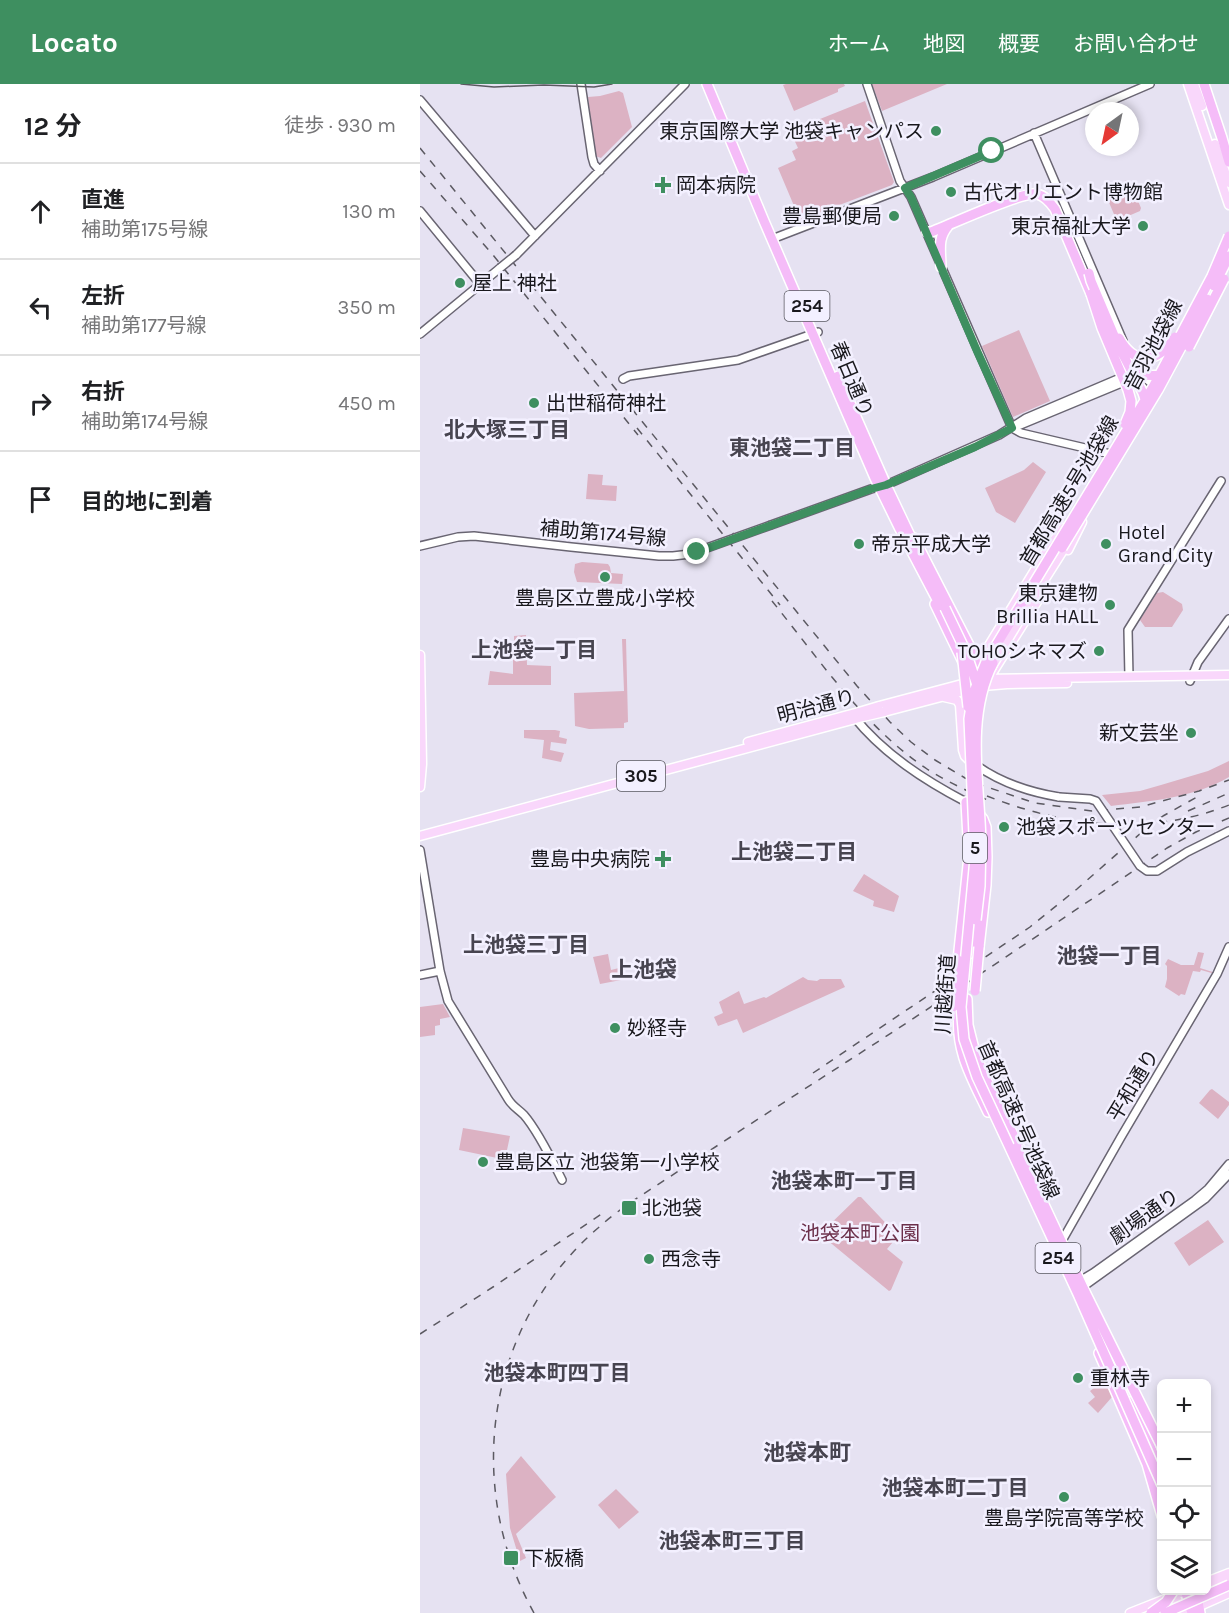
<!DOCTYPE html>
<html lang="ja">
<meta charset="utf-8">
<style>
:root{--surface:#fff;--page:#f2f2f2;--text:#202124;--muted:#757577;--line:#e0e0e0;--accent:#3e8f60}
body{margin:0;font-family:Karla,"Noto Sans JP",sans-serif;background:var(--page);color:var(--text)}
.controls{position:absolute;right:18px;bottom:18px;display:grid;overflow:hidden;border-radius:9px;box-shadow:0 3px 9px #0003}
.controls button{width:54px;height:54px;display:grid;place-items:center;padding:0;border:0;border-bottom:2px solid var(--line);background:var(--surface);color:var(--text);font:30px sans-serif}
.compass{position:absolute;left:665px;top:18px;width:54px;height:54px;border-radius:50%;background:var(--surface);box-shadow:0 3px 9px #0003;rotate:213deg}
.stop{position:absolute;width:18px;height:18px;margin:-14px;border:4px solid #3e8f60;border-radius:50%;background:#fff}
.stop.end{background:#3e8f60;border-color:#fff;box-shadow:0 2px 6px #0008}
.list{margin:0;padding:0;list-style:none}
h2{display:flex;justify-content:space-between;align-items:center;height:78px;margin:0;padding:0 24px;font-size:26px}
h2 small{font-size:20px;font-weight:400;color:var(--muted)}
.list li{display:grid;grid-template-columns:39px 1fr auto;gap:18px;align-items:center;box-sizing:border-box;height:96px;padding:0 24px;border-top:2px solid var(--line)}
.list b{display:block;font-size:22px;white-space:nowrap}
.list p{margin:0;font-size:20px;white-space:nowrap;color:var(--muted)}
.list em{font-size:20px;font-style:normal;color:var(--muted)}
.icon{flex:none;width:33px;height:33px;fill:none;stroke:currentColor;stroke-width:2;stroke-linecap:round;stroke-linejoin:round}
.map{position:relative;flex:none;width:809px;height:1529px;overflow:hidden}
header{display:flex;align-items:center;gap:36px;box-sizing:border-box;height:84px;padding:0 30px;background:var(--accent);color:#fff}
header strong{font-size:28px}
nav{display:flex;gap:33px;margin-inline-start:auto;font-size:21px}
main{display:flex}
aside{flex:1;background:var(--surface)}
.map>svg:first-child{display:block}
.green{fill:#dcb2c3}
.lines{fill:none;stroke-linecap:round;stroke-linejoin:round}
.minor-casing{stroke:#696572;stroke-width:10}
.major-casing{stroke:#fff;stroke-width:11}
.highway-casing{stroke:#fff;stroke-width:12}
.minor{stroke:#fff;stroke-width:7}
.major{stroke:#f9d7fb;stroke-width:8}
.highway{stroke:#f5bcf8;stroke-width:9}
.tram{stroke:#5b5961;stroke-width:1.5}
.rail{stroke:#5b5961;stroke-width:1.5;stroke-dasharray:8 8;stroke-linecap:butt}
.minor-bridge-casing{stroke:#696572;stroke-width:10;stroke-linecap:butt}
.major-bridge-casing{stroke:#fff;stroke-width:11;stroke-linecap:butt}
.highway-bridge-casing{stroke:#fff;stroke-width:12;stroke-linecap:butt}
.minor-bridge{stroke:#fff;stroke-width:7}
.major-bridge{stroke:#f9d7fb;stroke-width:8}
.highway-bridge{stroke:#f5bcf8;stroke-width:9}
.route{stroke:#3e8f60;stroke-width:8}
.poi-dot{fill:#3e8f60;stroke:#f3f0ff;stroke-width:2}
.labels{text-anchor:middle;stroke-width:5;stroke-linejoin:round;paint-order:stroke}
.shield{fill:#f3f0ff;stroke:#5a5961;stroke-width:1.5}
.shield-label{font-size:18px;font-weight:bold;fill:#19181d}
.poi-label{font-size:20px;fill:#19181d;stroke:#f3f0ff;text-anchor:start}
.street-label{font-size:20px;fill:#19181d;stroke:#f3f0ff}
.park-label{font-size:20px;fill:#6c304b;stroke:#f3f0ff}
.neighbourhood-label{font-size:21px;font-weight:bold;fill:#474450;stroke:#f3f0ff}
.quarter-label{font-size:22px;font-weight:bold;fill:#474450;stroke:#f3f0ff}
</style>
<header>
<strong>Locato</strong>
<nav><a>ホーム</a><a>地図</a><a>概要</a><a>お問い合わせ</a></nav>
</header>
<main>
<aside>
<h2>12 分<small>徒歩 · 930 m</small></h2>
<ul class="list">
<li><svg class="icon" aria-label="ahead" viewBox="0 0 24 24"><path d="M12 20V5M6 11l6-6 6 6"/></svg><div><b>直進</b><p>補助第175号線</p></div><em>130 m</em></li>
<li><svg class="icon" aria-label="left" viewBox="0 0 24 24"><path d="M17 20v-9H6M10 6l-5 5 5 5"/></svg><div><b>左折</b><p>補助第177号線</p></div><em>350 m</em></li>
<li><svg class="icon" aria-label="right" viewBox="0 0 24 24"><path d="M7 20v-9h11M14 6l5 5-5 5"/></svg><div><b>右折</b><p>補助第174号線</p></div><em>450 m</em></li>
<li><svg class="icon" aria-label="arrive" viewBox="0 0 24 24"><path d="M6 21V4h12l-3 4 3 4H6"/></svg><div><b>目的地に到着</b></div></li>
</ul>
</aside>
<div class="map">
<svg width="809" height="1529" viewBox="0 0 809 1529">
<rect width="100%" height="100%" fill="#e6e2f2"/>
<path class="green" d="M366,0h58l1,2 -7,3v3l-44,19 -11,-26z
M452,0h75l-65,27z
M199,7l4,2 9,34 -31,31 -6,-2 -7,-59 12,-1z
M445,17l29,81 -2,3 -92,35 -22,-52 18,-8 -4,-9 6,-3 -8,-17z
M707,96l3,2 11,26 -1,3 -21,9 -3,-1 -11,-26 1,-3z
M599,246l31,71 -37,16 -31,-71z
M613,378l13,10 -31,51 -19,-11 -11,-24 39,-18z
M168,390l15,1 -1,10 15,1 -1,15 -30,-2z
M162,478l26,2 2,3 1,6 12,1 -1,10 -45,-2 -3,-10 1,-8z
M743,508l19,12 1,6 -11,17h-27l-5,-7 17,-27z
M106,551l1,30 24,1v19h-63l2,-14 23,3v-14l1,-1v-23z
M202,555h4l2,83 -4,1v5l-35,1 -14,-3 -1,-33 50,-2z
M104,646h31l5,1 -1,6 8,2 -1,5 -15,-2 -1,8 14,3 -3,9 -19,-4 2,-18 -20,-2z
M809,677v16c-35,21 -79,24 -118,29l-9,-11 38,-4 21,-6 47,-14z
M444,790l35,22 -5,16 -21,-6 1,-5 -21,-10z
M778,868l6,1 -4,15 16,5 -1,1 -14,-4 -1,2 -7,-1 -8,24 -4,-1 -2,2 -14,-9 2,-8v-13l-2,-2 3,-5 13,6h13z
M188,870l3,16 8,-2 2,12 -21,4 -7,-27z
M383,893l5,3 9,1 3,-2h21l4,8 -102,46 -6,-14 -19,7 -4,-9 9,-4 -4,-11 20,-11 5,13 20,-7 2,1z
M23,920l7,13 -10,2v6l-5,1v9l-15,2v-30z
M792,1005l17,13v3l-11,14 -19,-16 11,-13z
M43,1044l47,8 -3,14h-3l-2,9 -43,-9z
M438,1113h3l37,39 -11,13 16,13 -12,28 -2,1 -68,-56 1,-3z
M788,1136l16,22 -35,24 -15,-23z
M684,1293l8,20 -14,16 -10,-10 7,-6 -5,-6 4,-3 -1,-2z
M101,1372l35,41 -40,37 10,24 -6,3 -10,-33 -4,-54z
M196,1405l23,23 -20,17 -21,-24z"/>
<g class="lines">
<defs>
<path id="minor" d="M161,0l11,73 2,7 6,7
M447,0l33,97 11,16 101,231
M0,16l115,136
M614,49l89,208
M0,127l60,73
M352,155l161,-62 217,-93
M96,171l169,-171
M0,250l80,-66
M708,267l10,21 19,16
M203,295l6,-3 109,-16 80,-28
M598,342l111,-46 7,-6
M592,344l9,5 94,22
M351,441l100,-36 15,-4 113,-50 27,-17 101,-43
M0,462l38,-9 16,-1 97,11 88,9h14l17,-2
M709,593l-1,-47 93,-149
M770,597l8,-19 31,-43
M434,633c30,37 70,63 112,85
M556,681c25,18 53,27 83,32
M797,753l12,-6
M0,766l20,121 8,30 60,98c4,7 10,10 16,16 14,16 29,47 38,65
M0,891l20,-4
M643,1155l58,-102 96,-163 12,-27
M658,1198l15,-9 102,-73 13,-11 21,-25
M660,1205l125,-90 24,-25"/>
<path id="major" d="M768,0l41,121
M774,0l8,22
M795,60l14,39
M648,466l14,-28
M609,520l38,-60
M0,571l2,109 -2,23
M554,586l75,-123 14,-19
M569,594l49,-78
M524,613l13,3 3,5 3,45 2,6 5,5
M459,622l102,-27 248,-4
M464,628l99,-26 24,-2 60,-1
M328,658l111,-30
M0,752l443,-119
M786,1498l23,-9
M790,1505l19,-9
M739,1525l19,-8
M710,1529l58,-23
M764,1529l45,-20"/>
<path id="highway" d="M287,0l57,137 111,257 25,51 42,80
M784,0l18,54 7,24
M507,148h4c19,-7 91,-41 106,-38 8,2 13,8 18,15l36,85
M521,183c0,-16 -4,-28 7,-41
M418,292l48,109 28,59
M494,454l57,111 10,30
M515,520l28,58
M559,730l4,5 3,8 1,30 -1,28 -7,62
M552,869l4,-33
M538,876l11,-104 -3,-54
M547,915l1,26 6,24 9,24 39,80
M539,928c-4,39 13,66 29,100
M679,1269l48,111 15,52
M710,1318l18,37 9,27
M765,1506l7,23
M776,1506l4,23"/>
</defs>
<use href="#minor" class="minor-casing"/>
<use href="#major" class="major-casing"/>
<use href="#highway" class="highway-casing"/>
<use href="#minor" class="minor"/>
<use href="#major" class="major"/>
<use href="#highway" class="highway"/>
<path class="tram" d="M41,0l33,3 50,-2 50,2 18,-3"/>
<path class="rail" d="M0,64l437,538 33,36 21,20 24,18 30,18 16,7 54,18 57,8 48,-4 59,-16 30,-11
M0,87l73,84 145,180
M217,344l143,177
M352,517c47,58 92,126 155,168 20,13 43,23 65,33
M567,712c79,31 161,41 242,9
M768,727l41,-18
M393,989l217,-146 47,-38 65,-57 21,-16 34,-19
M0,1250l73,-47 110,-74
M114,1529c-71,-128 -48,-288 64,-385 24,-22 54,-39 82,-58 55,-36 112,-73 168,-109 107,-69 213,-141 319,-213l29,-16 33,-14"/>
<defs>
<path id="minor-bridge" d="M80,184l16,-13
M270,470l81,-29
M639,713l31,2 6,2 44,65 7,5h10l30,-19 30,-15"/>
<path id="major-bridge" d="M571,584l38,-64
M439,628l20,-6
M443,633l21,-5"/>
<path id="highway-bridge" d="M669,189l2,8 27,64 25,48 3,9
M794,202l15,-30
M671,210l11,34 26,62 3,11 -1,11 -5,12
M699,254c16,29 39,25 56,-1
M769,263l35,-68
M711,286c11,6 21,7 33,4
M642,464l96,-158 49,-91
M525,524l21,44 11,33
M542,568l6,55
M561,760c-1,-60 -16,-125 12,-181
M556,836l4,-34 1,-47
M555,907l4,-44
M533,923l5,-47
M597,1063l69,147 76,153
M742,1401l-84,-191 -101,-217 -13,-38 -3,-32 14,-149 -6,-139 4,-25 13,-32 167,-275 59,-111 17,-40
M731,1529l15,-11 8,-12
M745,1529l64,-28"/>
</defs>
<use href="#minor-bridge" class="minor-bridge-casing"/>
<use href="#major-bridge" class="major-bridge-casing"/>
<use href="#highway-bridge" class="highway-bridge-casing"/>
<use href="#minor-bridge" class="minor-bridge"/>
<use href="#major-bridge" class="major-bridge"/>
<use href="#highway-bridge" class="highway-bridge"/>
</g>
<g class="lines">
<path class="route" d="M277,468l174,-63 15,-4 89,-38 37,-19 -35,-77 -66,-154 -6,-9 87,-37"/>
</g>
<g class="poi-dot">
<circle cx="516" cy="47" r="6"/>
<path d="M240 92h6v6h6v6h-6v6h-6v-6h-6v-6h6z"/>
<circle cx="531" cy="108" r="6"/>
<circle cx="474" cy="132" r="6"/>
<circle cx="723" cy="142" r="6"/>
<circle cx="40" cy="199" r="6"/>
<circle cx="114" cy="319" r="6"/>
<circle cx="439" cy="460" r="6"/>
<circle cx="686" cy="460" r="6"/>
<circle cx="185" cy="493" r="6"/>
<circle cx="690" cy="521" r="6"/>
<circle cx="679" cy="567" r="6"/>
<circle cx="771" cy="649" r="6"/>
<circle cx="584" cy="743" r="6"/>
<path d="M240 766h6v6h6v6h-6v6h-6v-6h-6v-6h6z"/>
<circle cx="195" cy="944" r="6"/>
<circle cx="63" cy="1078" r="6"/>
<rect x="201" y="1116" width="16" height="16" rx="3"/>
<circle cx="229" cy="1175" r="6"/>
<circle cx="658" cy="1294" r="6"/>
<circle cx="644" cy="1413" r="6"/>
<rect x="83" y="1466" width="16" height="16" rx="3"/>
</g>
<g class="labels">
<g class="shield">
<rect x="364.5" y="207" width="45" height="30" rx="4.5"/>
<rect x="197" y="677" width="48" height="30" rx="4.5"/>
<rect x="543" y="749" width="24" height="30" rx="4.5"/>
<rect x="615.5" y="1159" width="45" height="30" rx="4.5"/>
</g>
<g class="shield-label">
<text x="387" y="228">254</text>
<text x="221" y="698">305</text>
<text x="555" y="770">5</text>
<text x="638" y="1180">254</text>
</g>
<g class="poi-label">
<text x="504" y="54" text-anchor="end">東京国際大学 池袋キャンパス</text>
<text x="256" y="108">岡本病院</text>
<text x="543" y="115">古代オリエント博物館</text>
<text x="462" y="139" text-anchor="end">豊島郵便局</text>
<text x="711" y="149" text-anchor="end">東京福祉大学</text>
<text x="52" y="206">屋上 神社</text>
<text x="126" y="326">出世稲荷神社</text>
<text x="698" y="455">Hotel<tspan x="698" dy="23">Grand City</tspan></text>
<text x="451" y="467">帝京平成大学</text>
<text x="678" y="516" text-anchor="end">東京建物<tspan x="678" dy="23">Brillia HALL</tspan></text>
<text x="185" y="521" text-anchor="middle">豊島区立豊成小学校</text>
<text x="667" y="574" text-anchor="end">TOHOシネマズ</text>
<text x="759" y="656" text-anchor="end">新文芸坐</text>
<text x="596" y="750">池袋スポーツセンター</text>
<text x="230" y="782" text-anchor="end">豊島中央病院</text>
<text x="207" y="951">妙経寺</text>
<text x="75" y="1085">豊島区立 池袋第一小学校</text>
<text x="222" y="1131">北池袋</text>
<text x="241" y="1182">西念寺</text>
<text x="670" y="1301">重林寺</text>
<text x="644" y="1441" text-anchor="middle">豊島学院高等学校</text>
<text x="104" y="1481">下板橋</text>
</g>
<g class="street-label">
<text transform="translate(733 261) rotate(-62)" y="7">音羽池袋線</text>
<text transform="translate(432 295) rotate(67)" y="7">春日通り</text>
<text transform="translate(649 407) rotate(-59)" y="7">首都高速5号池袋線</text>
<text transform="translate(183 449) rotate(5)" y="7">補助第174号線</text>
<text transform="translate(396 622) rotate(-15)" y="7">明治通り</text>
<text transform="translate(525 910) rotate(-86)" y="7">川越街道</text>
<text transform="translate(713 1001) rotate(-59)" y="7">平和通り</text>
<text transform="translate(599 1036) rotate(66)" y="7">首都高速5号池袋線</text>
<text transform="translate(724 1132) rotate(-35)" y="7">劇場通り</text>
</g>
<g class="park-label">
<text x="440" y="1156">池袋本町公園</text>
</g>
<g class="neighbourhood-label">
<text x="87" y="353">北大塚三丁目</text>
<text x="372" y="371">東池袋二丁目</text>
<text x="114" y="573">上池袋一丁目</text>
<text x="374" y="775">上池袋二丁目</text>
<text x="106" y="868">上池袋三丁目</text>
<text x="689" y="879">池袋一丁目</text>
<text x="424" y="1104">池袋本町一丁目</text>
<text x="137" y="1296">池袋本町四丁目</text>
<text x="535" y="1411">池袋本町二丁目</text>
<text x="312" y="1464">池袋本町三丁目</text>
</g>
<g class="quarter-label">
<text x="224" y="893">上池袋</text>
<text x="387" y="1376">池袋本町</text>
</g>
</g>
</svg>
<div class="controls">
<button>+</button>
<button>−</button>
<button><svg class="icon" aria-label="locate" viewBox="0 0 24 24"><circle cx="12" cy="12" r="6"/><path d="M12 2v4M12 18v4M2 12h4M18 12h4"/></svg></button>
<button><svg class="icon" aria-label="layers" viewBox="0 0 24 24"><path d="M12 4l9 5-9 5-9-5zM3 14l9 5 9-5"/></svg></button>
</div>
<svg class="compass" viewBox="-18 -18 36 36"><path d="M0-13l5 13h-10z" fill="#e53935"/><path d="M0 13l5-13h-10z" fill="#757577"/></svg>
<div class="stop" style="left:572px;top:67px"></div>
<div class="stop end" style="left:277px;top:468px"></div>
</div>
</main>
